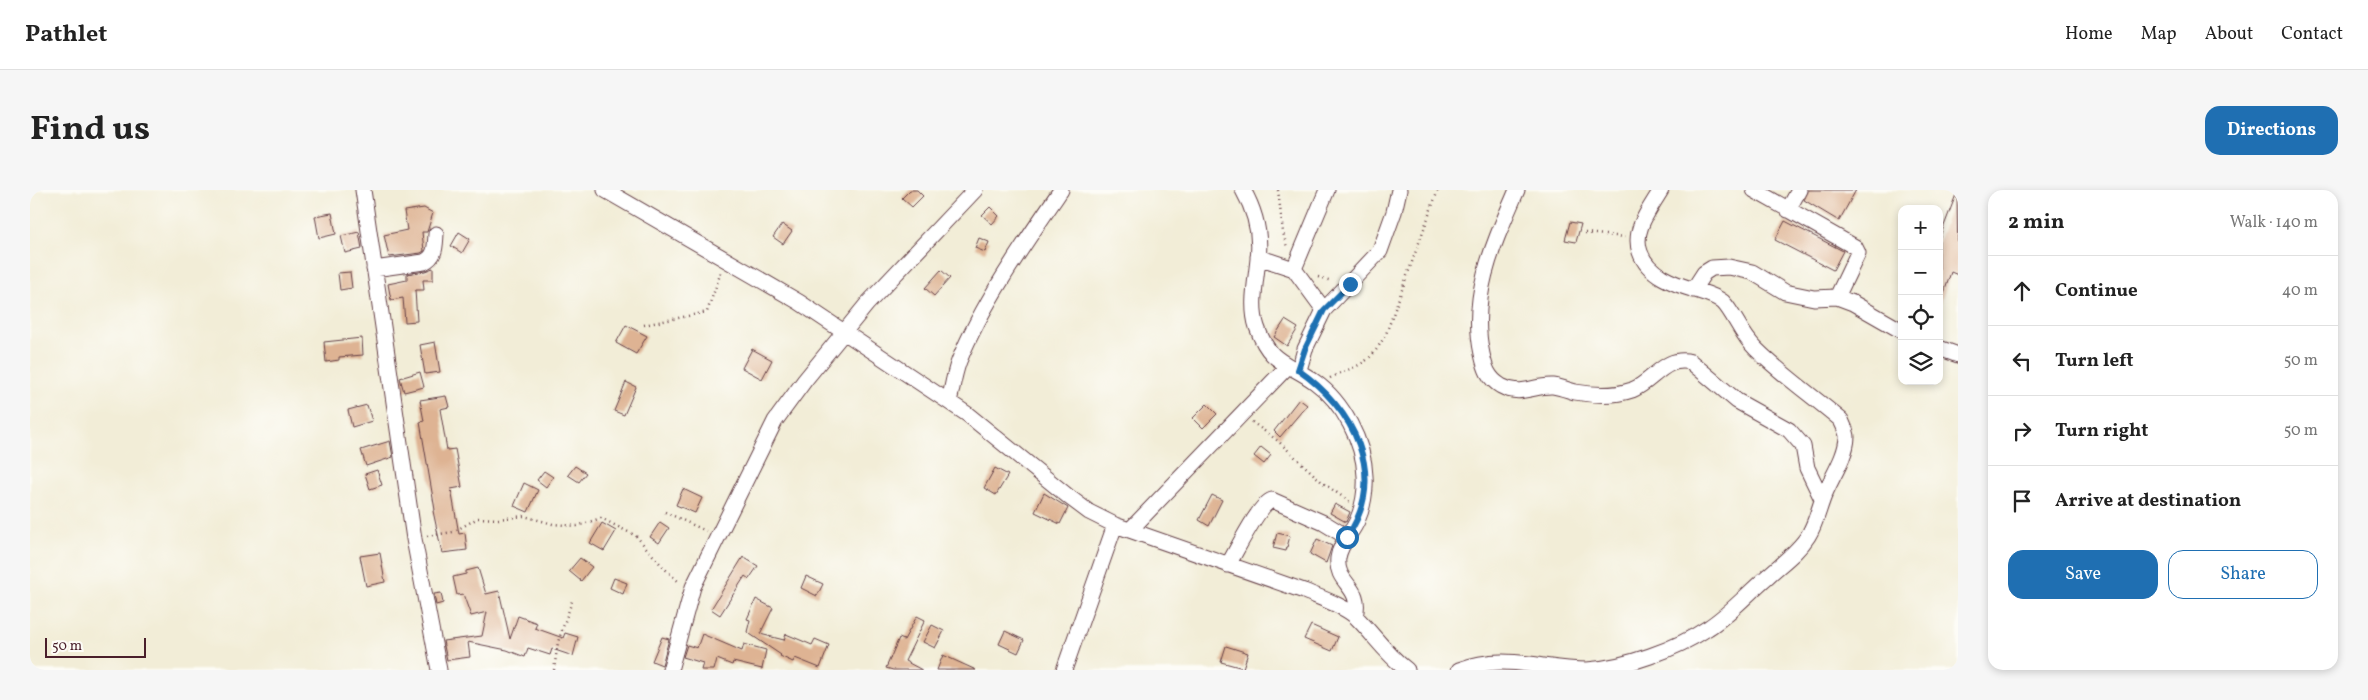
<!DOCTYPE html>
<meta charset="utf-8">
<style>
:root{--surface:#fff;--page:#f6f6f6;--text:#222;--muted:#767676;--line:#e0e0e0;--accent:#1f6fb2}
body{margin:0;font-family:Vollkorn,serif;background:var(--page);color:var(--text)}
.controls{position:absolute;right:15px;top:15px;display:grid;overflow:hidden;border-radius:10px;box-shadow:0 2px 8px #0003}
.controls button{width:45px;height:45px;display:grid;place-items:center;padding:0;border:0;border-bottom:1px solid var(--line);background:var(--surface);color:var(--text);font:25px sans-serif}
.scale{position:absolute;left:15px;bottom:12px;width:101px;box-sizing:border-box;padding-left:5px;border:2px solid #4a1f2b;border-top:0;font-size:14px;line-height:18px;white-space:nowrap;color:#4a1f2b;-webkit-text-stroke:4px #fdfcf7;paint-order:stroke}
.stop{position:absolute;width:15px;height:15px;margin:-11px;border:4px solid #1f6fb2;border-radius:50%;background:#fff}
.stop.end{background:#1f6fb2;border-color:#fff;box-shadow:0 1px 5px #0008}
.list{margin:0;padding:0;list-style:none}
h2{display:flex;justify-content:space-between;align-items:center;height:65px;margin:0;padding:0 20px;font-size:21px}
h2 small{font-size:16px;font-weight:400;color:var(--muted)}
.list li{display:grid;grid-template-columns:32px 1fr auto;gap:15px;align-items:center;box-sizing:border-box;height:70px;padding:0 20px;border-top:1px solid var(--line)}
.list b{display:block;font-size:19px;white-space:nowrap}
.list em{font-size:16px;font-style:normal;color:var(--muted)}
.actions{display:flex;gap:10px;padding:15px 20px}
.actions a{flex:1;padding:11px 0;border:1px solid var(--accent);border-radius:15px;text-align:center;font-size:18px;color:var(--accent)}
.actions .main{background:var(--accent);color:#fff}
.icon{flex:none;width:28px;height:28px;fill:none;stroke:currentColor;stroke-width:2;stroke-linecap:round;stroke-linejoin:round}
.map{position:relative;flex:none;width:1928px;height:480px;overflow:hidden;border-radius:15px}
header{display:flex;align-items:center;gap:30px;box-sizing:border-box;height:70px;padding:0 25px;background:var(--surface);border-bottom:1px solid var(--line)}
header strong{font-size:24px}
nav{display:flex;gap:28px;margin-inline-start:auto;font-size:18px}
.intro{display:flex;align-items:center;justify-content:space-between;box-sizing:border-box;height:120px;padding:0 30px}
h1{margin:0;font-size:35px}
.button{padding:12px 22px;border-radius:15px;background:var(--accent);color:#fff;font-size:18px;font-weight:700}
main{display:flex;gap:30px;padding:0 30px}
aside{flex:1;background:var(--surface);border-radius:15px;box-shadow:0 2px 8px #0003}
.map>svg:first-child{display:block}
.building{fill:#deb393}
.lines{fill:none;stroke-linecap:round;stroke-linejoin:round}
.minor-casing{stroke:#633e45;stroke-width:17}
.path{stroke:#633e45;stroke-width:2.5;stroke-dasharray:1 4;stroke-linecap:butt}
.minor{stroke:#fff;stroke-width:15}
.route{stroke:#1f6fb2;stroke-width:6}
</style>
<header>
<strong>Pathlet</strong>
<nav><a>Home</a><a>Map</a><a>About</a><a>Contact</a></nav>
</header>
<div class="intro"><h1>Find us</h1><a class="button">Directions</a></div>
<main>
<div class="map">
<svg width="1928" height="480" viewBox="0 0 1928 480">
<rect width="100%" height="100%" fill="#fdfcf7"/>
<filter id="ink" filterUnits="userSpaceOnUse"><feTurbulence type="fractalNoise" baseFrequency=".02" numOctaves="2"/><feDisplacementMap in="SourceGraphic" scale="10" xChannelSelector="R" yChannelSelector="G"/><feConvolveMatrix kernelMatrix="1 2 1 2 8 2 1 2 1" color-interpolation-filters="sRGB"/></filter>
<filter id="wash" filterUnits="userSpaceOnUse"><feTurbulence type="fractalNoise" baseFrequency=".0096" numOctaves="4" result="noise"/><feDisplacementMap in="SourceGraphic" scale="20" xChannelSelector="R" yChannelSelector="G"/><feGaussianBlur stdDeviation="1.12" result="paint"/><feColorMatrix in="noise" values="0 0 0 0 0 0 0 0 0 0 0 0 0 0 0 0 0 1.4 0 .05"/><feComposite in="paint" operator="in"/></filter>
<g filter="url(#wash)">
<rect width="100%" height="100%" fill="#f2edd7"/>
<g id="blocks">
<path class="building" d="M880,0h7l6,6 -11,11 -10,-9z
M1826,0l-17,31 -35,-21 5,-10z
M1927,2l1,83 -7,-3 -10,30h-2v-63z
M960,17l9,9 -7,8 -10,-9z
M394,18l9,5 -6,19h-5l2,19 -3,2 -32,4 -5,-22 23,-5 -3,-19z
M302,23l4,21 -17,4 -4,-22z
M1755,31l58,30 -10,19 -58,-30z
M1540,32l11,2 -5,18 -11,-2z
M752,34l10,7 -9,13 -10,-7z
M329,42l3,17 -17,4 -4,-17z
M429,42l11,7 -8,14 -11,-7z
M949,48l10,4 -4,10 -10,-4z
M403,78v12h-10l1,10h-9l2,31 -12,1 -2,-24 -12,2 -3,-16 19,-4v-6l18,-3z
M911,80l9,8 -16,18 -9,-8z
M320,82l2,16 -12,2 -2,-17z
M1255,130l13,8 -11,18 -13,-9z
M596,135l21,11 -11,18 -20,-11z
M332,148l1,17 -24,2v3l-13,2 -2,-20z
M405,152l5,30 -15,2 -5,-29z
M722,159l20,11 -10,19 -20,-11z
M390,182l4,15 -20,5 -4,-14z
M596,192l10,5 -12,28 -10,-4z
M416,206l3,11 -9,2 7,41 8,-1 7,38 -11,2 8,45 6,-1 2,17 -25,3 -9,-42 2,-1 -15,-88 4,-1 -4,-21z
M1269,209l8,6 -27,32 -6,-6z
M1177,214l10,10 -14,14 -10,-10z
M337,215l5,16 -20,6 -4,-17z
M360,251l3,16 -27,9 -5,-16z
M1231,257l10,8 -7,9 -10,-8z
M545,276l11,7 -7,9 -11,-7z
M965,278l13,7 -12,20 -12,-7z
M347,280l5,15 -12,4 -5,-15z
M514,281l9,6 -7,10 -9,-7z
M494,293l14,7 -10,22 -14,-6z
M653,299l19,9 -7,15 -19,-8z
M1014,303l24,15 -8,16 -25,-12z
M1182,305l10,5 -13,26 -10,-6z
M1305,314l15,8 -4,10 -16,-9z
M630,332l9,6 -10,15 -9,-6z
M572,333l14,8 -12,20 -14,-8z
M1247,343l13,3 -4,15 -13,-3z
M1287,349l15,7 -6,17 -16,-9z
M350,363l5,29 -19,4 -6,-30z
M713,367l15,9 -9,13 -4,-3 -25,39 -9,-6z
M550,368l12,9 -11,14 -12,-10z
M448,378l8,26 13,-3 11,48 8,-23 19,7 -2,5 28,10 2,-5 13,4 -5,19 -21,-7 -2,6 -22,-7 -3,9 -18,-7 -39,-8 2,15 -23,3 -4,-19 39,-5 5,-24 -16,4 -8,-22 -6,1 -4,-18 13,-3v-3z
M776,386l17,8 -6,12 -16,-8z
M584,388l13,5 -4,11 -13,-6z
M411,403l2,10 -7,2 -2,-11z
M726,409l17,9 -13,26 24,6 2,-6 26,11 3,-6 14,6 -9,23 -25,-10 -2,4 -13,-6 1,-1 -34,-23 3,-12 -3,-1z
M887,426l8,4 -20,41 17,9h-29l-7,-2 13,-30 5,2z
M902,435l12,6 -9,17 -12,-6z
M1281,435l27,12 -6,14 -28,-12z
M975,441l19,9 -6,13 -19,-9z
M672,444l40,17 2,-7 22,6 -4,19 -29,-7 -1,3 -15,-6 -3,11h-13l2,-7 -20,-6 4,-12 10,3z
M632,447l7,2 -7,26 -10,-4z
M1196,456l22,7 -5,15 -22,-6z
M913,465l33,15h-39z"/>
</g>
</g>
<g filter="url(#ink)">
<use href="#blocks" fill-opacity="0" stroke="#633e45" stroke-width="1"/>
<g class="lines">
<defs>
<path id="minor" d="M333,0l51,349 25,131
M575,0l194,112 168,112 102,83 20,15 26,13 189,66c14,6 41,15 52,26 19,19 29,36 51,53
M1213,0c12,21 18,45 15,69 -2,22 -8,47 -1,68 13,38 31,35 58,55 28,20 49,60 50,94 1,14 -2,32 -8,45 -5,12 -17,22 -19,37 -3,27 25,27 17,58
M1487,0c-23,53 -48,105 -35,164 3,14 6,24 19,32 20,11 32,-1 52,0 7,1 15,4 22,6 17,3 40,4 57,-2 21,-8 33,-35 59,-28l46,39 52,29 14,16 4,22 15,31
M1724,0l101,57 3,6 -21,44
M1758,20l11,-20
M1228,67l36,12 30,41
M344,79l50,-7c12,-6 11,-15 12,-28
M1264,79l33,-79
M1663,100l11,-17 8,-5 17,-1 23,5 33,20 29,6 23,-1 16,6 49,28
M1909,158l19,7
M1269,180l6,-21 19,-39 56,-59 14,-39 5,-22
M919,212c3,-13 5,-28 10,-41 23,-57 67,-120 102,-171
M1100,340l157,-163
M1198,375c9,-15 31,-61 44,-65l52,23 23,14
M640,480l23,-83 82,-166 30,-41 62,-76 108,-114
M1034,480l51,-145
M1429,480c46,-18 82,0 128,0 37,-2 90,-21 121,-42 22,-14 40,-35 60,-52 14,-13 30,-24 40,-40 7,-11 10,-24 14,-35 7,-21 24,-42 25,-64 0,-5 -4,-12 -6,-17 -28,-24 -59,-45 -85,-71 -15,-14 -22,-36 -33,-47 -8,-7 -19,-9 -28,-12 -21,-6 -47,-15 -55,-38 -8,-22 10,-43 21,-62"/>
</defs>
<use href="#minor" class="minor-casing"/>
<path class="path" d="M1248,0l5,42 4,16
M1555,43l40,4
M1288,87l14,4
M614,135l63,-13 14,-40
M1300,188c32,-16 37,-10 56,-44l52,-144
M1222,232l26,19 45,42 27,19
M635,322l41,19
M397,346l26,-4 25,-14 20,1 26,-3 29,8 24,2 24,-8 35,18 28,32 16,15
M524,480l4,-28 14,-41"/>
<use href="#minor" class="minor"/>
</g>
</g>
<g class="lines" filter="url(#ink)">
<path class="route" d="M1317,347c42,-62 6,-129 -49,-167l7,-21 19,-39 26,-26"/>
</g>
</svg>
<div class="controls">
<button>+</button>
<button>−</button>
<button><svg class="icon" aria-label="locate" viewBox="0 0 24 24"><circle cx="12" cy="12" r="6"/><path d="M12 2v4M12 18v4M2 12h4M18 12h4"/></svg></button>
<button><svg class="icon" aria-label="layers" viewBox="0 0 24 24"><path d="M12 4l9 5-9 5-9-5zM3 14l9 5 9-5"/></svg></button>
</div>
<div class="scale">50 m</div>
<div class="stop" style="left:1317px;top:347px"></div>
<div class="stop end" style="left:1320px;top:94px"></div>
</div>
<aside>
<h2>2 min<small>Walk · 140 m</small></h2>
<ul class="list">
<li><svg class="icon" aria-label="ahead" viewBox="0 0 24 24"><path d="M12 20V5M6 11l6-6 6 6"/></svg><div><b>Continue</b></div><em>40 m</em></li>
<li><svg class="icon" aria-label="left" viewBox="0 0 24 24"><path d="M17 20v-9H6M10 6l-5 5 5 5"/></svg><div><b>Turn left</b></div><em>50 m</em></li>
<li><svg class="icon" aria-label="right" viewBox="0 0 24 24"><path d="M7 20v-9h11M14 6l5 5-5 5"/></svg><div><b>Turn right</b></div><em>50 m</em></li>
<li><svg class="icon" aria-label="arrive" viewBox="0 0 24 24"><path d="M6 21V4h12l-3 4 3 4H6"/></svg><div><b>Arrive at destination</b></div></li>
</ul>
<div class="actions"><a class="main">Save</a><a>Share</a></div>
</aside>
</main>
